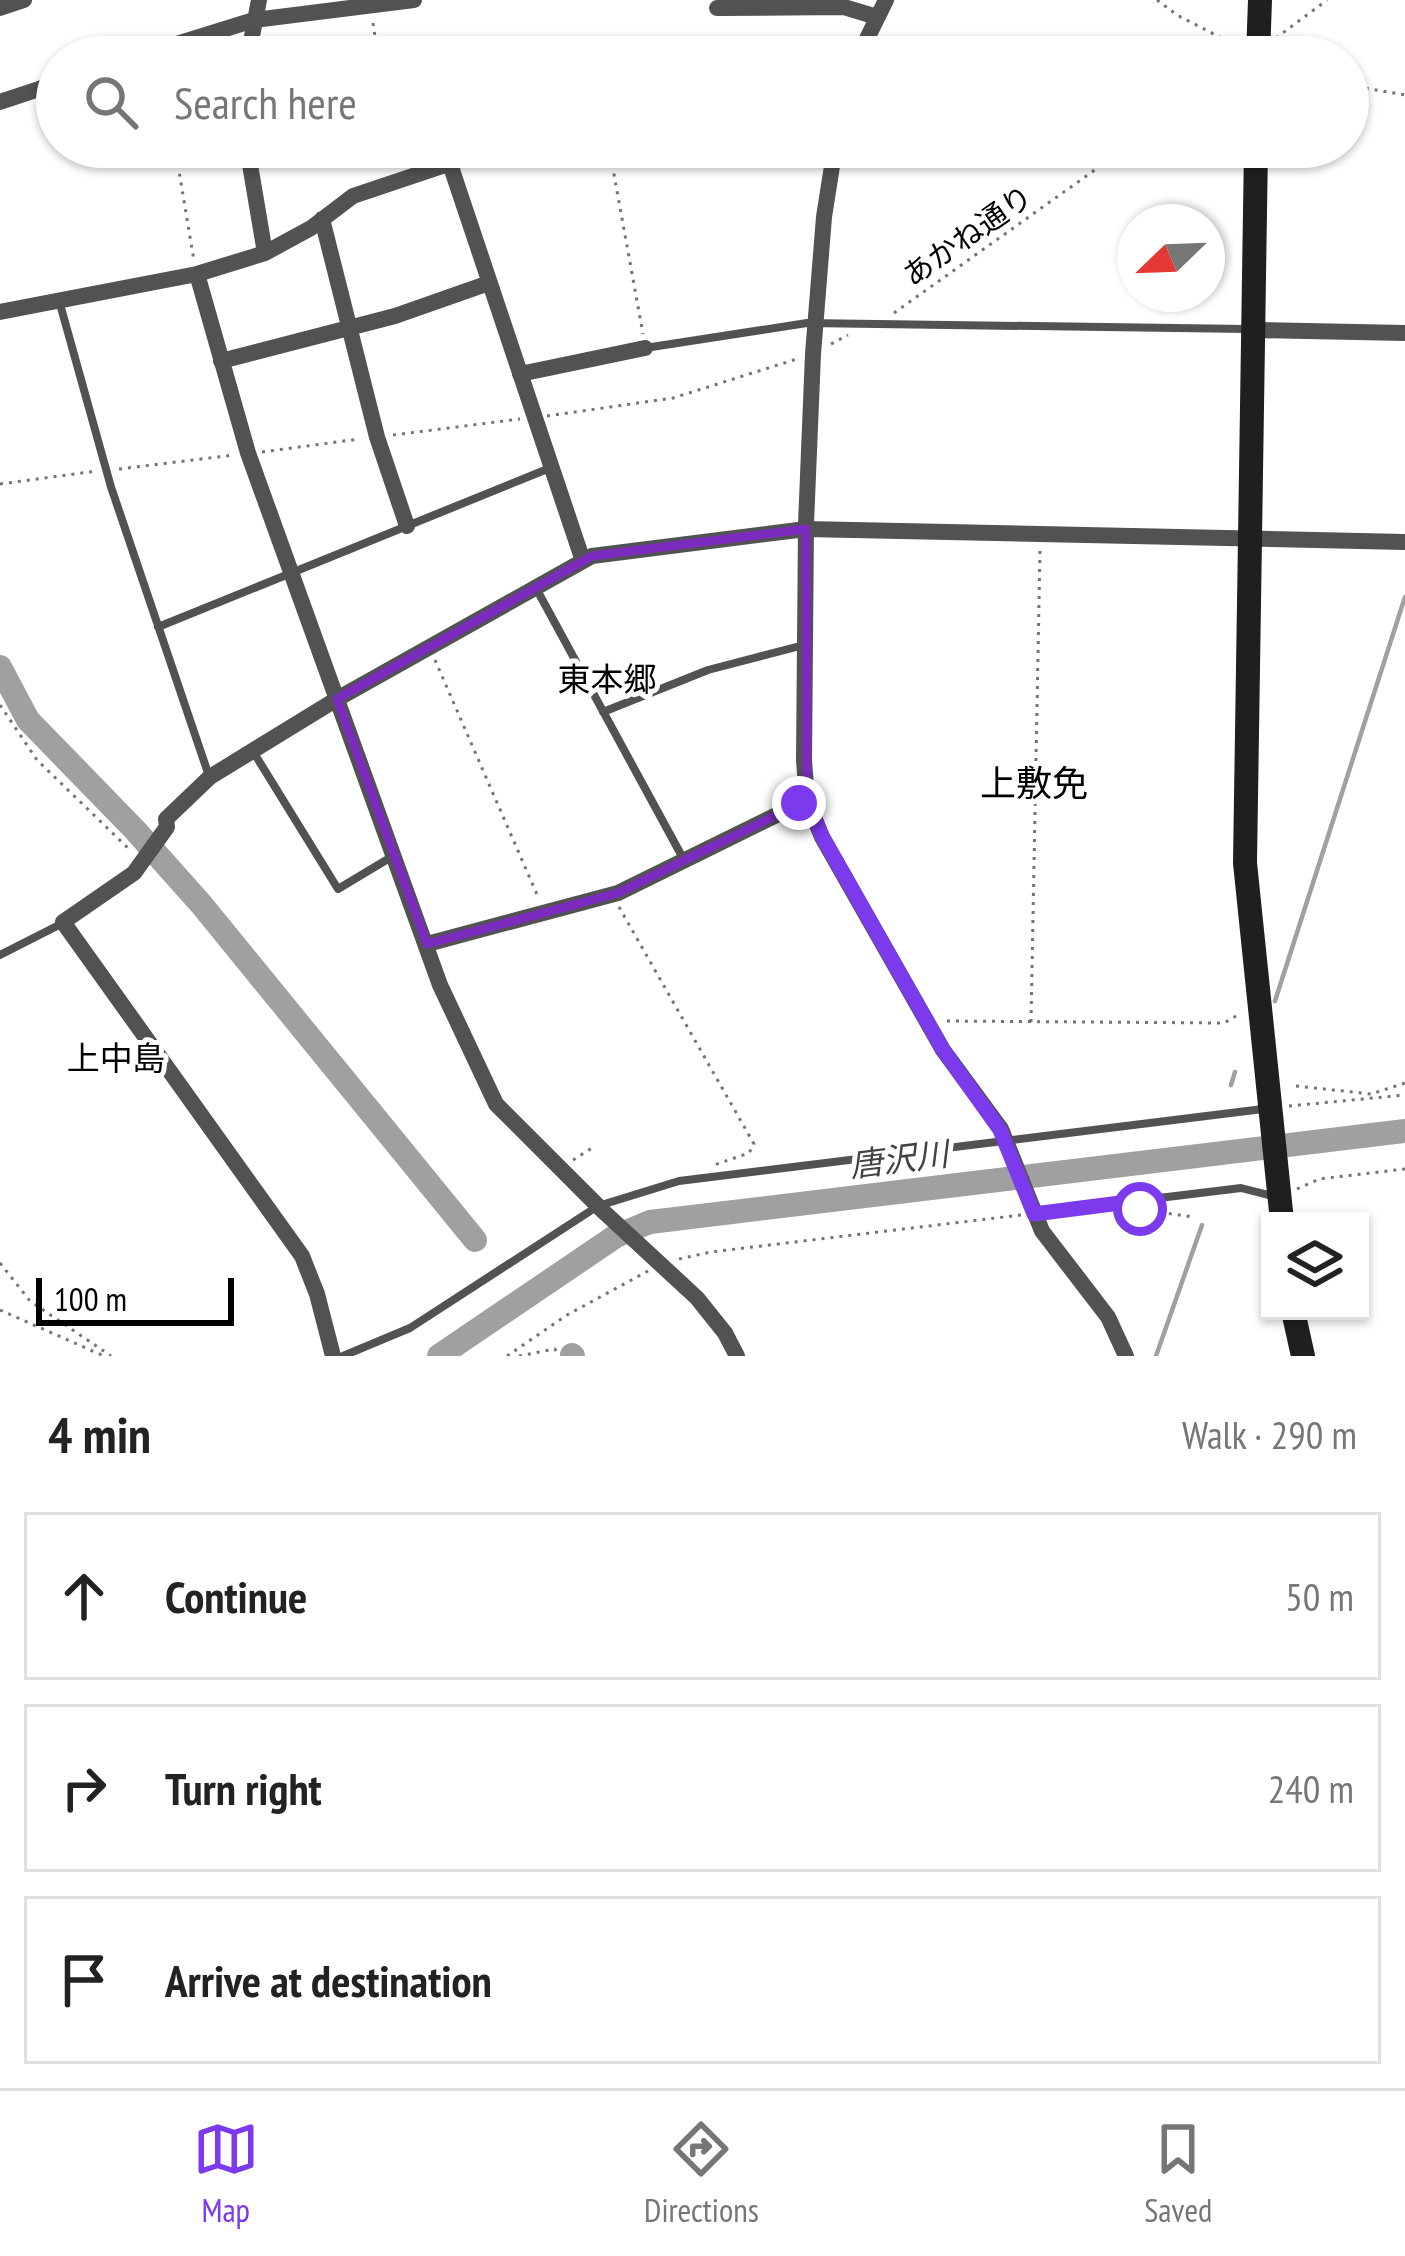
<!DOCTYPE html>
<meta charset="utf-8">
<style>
:root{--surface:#fff;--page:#f6f6f6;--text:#222;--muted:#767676;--line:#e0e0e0;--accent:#7c3aed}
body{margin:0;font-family:"PT Sans Narrow","Noto Sans JP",sans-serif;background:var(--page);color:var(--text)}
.controls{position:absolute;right:36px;bottom:36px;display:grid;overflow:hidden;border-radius:0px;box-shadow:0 3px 9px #0004}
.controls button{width:108px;height:108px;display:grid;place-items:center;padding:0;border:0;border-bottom:3px solid var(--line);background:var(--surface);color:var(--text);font:60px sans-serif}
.compass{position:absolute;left:1117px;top:204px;width:108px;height:108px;border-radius:50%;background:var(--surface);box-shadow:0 3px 9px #0004;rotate:247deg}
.scale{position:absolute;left:36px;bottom:30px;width:198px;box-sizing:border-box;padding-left:12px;border:6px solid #000;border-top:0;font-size:33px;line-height:42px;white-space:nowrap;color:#000;-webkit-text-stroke:9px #fff;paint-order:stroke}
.stop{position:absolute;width:36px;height:36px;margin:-27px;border:9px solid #7c3aed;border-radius:50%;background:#fff}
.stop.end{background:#7c3aed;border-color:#fff;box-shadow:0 3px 12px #0008}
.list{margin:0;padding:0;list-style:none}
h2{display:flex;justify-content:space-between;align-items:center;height:156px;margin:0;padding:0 48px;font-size:51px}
h2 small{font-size:39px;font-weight:400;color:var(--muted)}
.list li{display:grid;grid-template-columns:78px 1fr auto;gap:36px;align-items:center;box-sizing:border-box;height:168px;margin:0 24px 24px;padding:0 24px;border:3px solid var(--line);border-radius:0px}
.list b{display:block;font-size:45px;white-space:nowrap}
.list em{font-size:39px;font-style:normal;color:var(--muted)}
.icon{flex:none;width:66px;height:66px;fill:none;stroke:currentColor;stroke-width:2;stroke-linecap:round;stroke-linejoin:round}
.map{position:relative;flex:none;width:1405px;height:1356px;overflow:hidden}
.search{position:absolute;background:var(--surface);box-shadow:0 3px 9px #0004;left:36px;right:36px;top:36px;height:132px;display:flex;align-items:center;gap:30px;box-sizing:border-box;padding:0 42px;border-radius:66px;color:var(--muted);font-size:45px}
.sheet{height:732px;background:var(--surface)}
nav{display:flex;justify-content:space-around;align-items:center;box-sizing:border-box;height:168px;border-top:3px solid var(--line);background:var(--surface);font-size:33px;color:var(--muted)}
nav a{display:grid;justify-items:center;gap:6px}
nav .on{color:var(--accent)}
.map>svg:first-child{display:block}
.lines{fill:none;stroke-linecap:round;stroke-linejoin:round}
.stream{stroke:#a0a0a0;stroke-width:4.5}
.river{stroke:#a0a0a0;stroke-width:24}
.path{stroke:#747474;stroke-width:3;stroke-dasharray:3 6;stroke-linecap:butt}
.lane{stroke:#525252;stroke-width:8}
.street{stroke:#525252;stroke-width:16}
.secondary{stroke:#1f1f1f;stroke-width:24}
.route{stroke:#7c3aed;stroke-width:15}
.marked{fill:none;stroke:#7b2cbf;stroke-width:9;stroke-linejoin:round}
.labels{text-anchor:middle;stroke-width:10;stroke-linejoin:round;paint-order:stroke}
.street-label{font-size:30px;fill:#000;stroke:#fff}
.neighbourhood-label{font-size:33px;fill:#000;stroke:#fff}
.water-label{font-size:33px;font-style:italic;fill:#414141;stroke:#fff}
.quarter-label{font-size:36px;fill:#000;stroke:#fff}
</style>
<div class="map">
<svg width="1405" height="1356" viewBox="0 0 1405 1356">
<rect width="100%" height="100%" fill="#fff"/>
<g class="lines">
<path class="stream" d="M1275,1001l130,-404
M1231,1085l4,-13
M1156,1356l46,-131"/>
<path class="river" d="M0,667l28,53 107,110 66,74 274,336
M572,1355l1,1
M439,1356l177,-120 34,-14 755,-91"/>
<path class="path" d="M1157,0l20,15 62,32
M373,23l5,34
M1276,38l51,-38
M1348,85l57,10
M175,147l19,114
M390,147l2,19
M609,147l34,187
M894,313l233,-166
M831,344l17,-9
M547,416l126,-18 127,-40
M393,435l127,-16
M262,452l97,-13
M119,469l115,-14
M0,484l97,-13
M435,660l104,239
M0,705l37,55 93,90
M619,907l135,237 -5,9 -35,12
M947,1021l277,2 12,-7
M1031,1022l9,-472
M1296,1086l75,8 34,-11
M1289,1106l116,-11
M573,1160l19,-12
M1297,1189l22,-10 86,-10
M1151,1211l43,6
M679,1259l32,-7 310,-37
M0,1263l30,38 81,55
M0,1310l104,46
M507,1356l60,-41 81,-44
M519,1356l36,-7 3,7"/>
<path class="lane" d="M60,304l51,183 98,289
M645,348l162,-25 439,6
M537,590l147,270
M158,627l392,-159
M603,712l105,-42 96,-25
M254,753l84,136 55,-33
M0,955l63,-32
M1036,1213l205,-25 35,9
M343,1356l67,-28 188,-122 81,-25 584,-72"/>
<path class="street" d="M0,8l24,-8
M717,8l127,-1 33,10
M135,57l119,-37 160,-20
M248,57l11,-57
M858,57l28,-57
M0,102l57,-19
M247,147l18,106
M835,147l-11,70 -11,137 -7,170 -2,236 3,40 15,37 121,213 58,79 41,102 66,86 18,39
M449,161l134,400
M322,219l55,218 30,89
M197,274l51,179 192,532 56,119 108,108 93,86 28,35 12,23
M0,312l197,-38 68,-21 46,-25 42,-32 146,-49
M1253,330l152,3
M221,361l174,-45 94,-33
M520,374l125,-26
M427,944l191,-51 189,-93
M333,1356l-16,-62 -15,-38 -239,-334 71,-49 33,-46 -1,-8 44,-42 127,-78 255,-143 214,-27 599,13"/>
<path class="secondary" d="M1258,57l2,-57
M1256,147l-11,716 37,358
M1293,1311l10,45"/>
</g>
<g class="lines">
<path class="route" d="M799,803l8,-3 15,36 121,214 57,80 34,84 94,-12 12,7"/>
</g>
<path class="marked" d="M806,529l1,271 -189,93 -191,51 -90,-245 255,-143z"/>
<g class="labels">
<g class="street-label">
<text transform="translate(968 236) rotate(-35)" y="10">あかね通り</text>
</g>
<g class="neighbourhood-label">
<text x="607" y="691">東本郷</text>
<text x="116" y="1070">上中島</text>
</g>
<g class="water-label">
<text transform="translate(899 1159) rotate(-7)" y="12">唐沢川</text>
</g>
<g class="quarter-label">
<text x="1034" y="796">上敷免</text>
</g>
</g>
</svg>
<div class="controls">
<button><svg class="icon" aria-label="layers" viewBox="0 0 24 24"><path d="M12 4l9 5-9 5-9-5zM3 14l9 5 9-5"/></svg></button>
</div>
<svg class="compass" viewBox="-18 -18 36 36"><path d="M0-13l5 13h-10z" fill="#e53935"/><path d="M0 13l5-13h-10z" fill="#767676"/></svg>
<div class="scale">100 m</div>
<div class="stop" style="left:1140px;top:1209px"></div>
<div class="stop end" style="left:799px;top:803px"></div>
<div class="search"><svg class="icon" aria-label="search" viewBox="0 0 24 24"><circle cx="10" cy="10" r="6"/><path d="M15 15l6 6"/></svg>Search here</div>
</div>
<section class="sheet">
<h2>4 min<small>Walk · 290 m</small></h2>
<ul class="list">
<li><svg class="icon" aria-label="ahead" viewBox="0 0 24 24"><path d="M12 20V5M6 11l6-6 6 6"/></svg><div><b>Continue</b></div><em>50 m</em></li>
<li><svg class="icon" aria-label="right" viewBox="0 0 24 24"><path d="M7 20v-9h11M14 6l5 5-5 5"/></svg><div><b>Turn right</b></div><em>240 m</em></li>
<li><svg class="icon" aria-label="arrive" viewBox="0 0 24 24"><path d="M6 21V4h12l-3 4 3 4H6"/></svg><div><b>Arrive at destination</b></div></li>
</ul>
</section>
<nav>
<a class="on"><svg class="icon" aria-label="map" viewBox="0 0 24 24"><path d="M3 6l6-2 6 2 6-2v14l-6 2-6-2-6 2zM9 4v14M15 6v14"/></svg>Map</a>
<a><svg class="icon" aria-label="directions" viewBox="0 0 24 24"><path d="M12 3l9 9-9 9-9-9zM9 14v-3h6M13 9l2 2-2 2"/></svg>Directions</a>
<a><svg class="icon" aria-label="saved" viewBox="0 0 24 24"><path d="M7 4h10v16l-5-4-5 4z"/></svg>Saved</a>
</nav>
